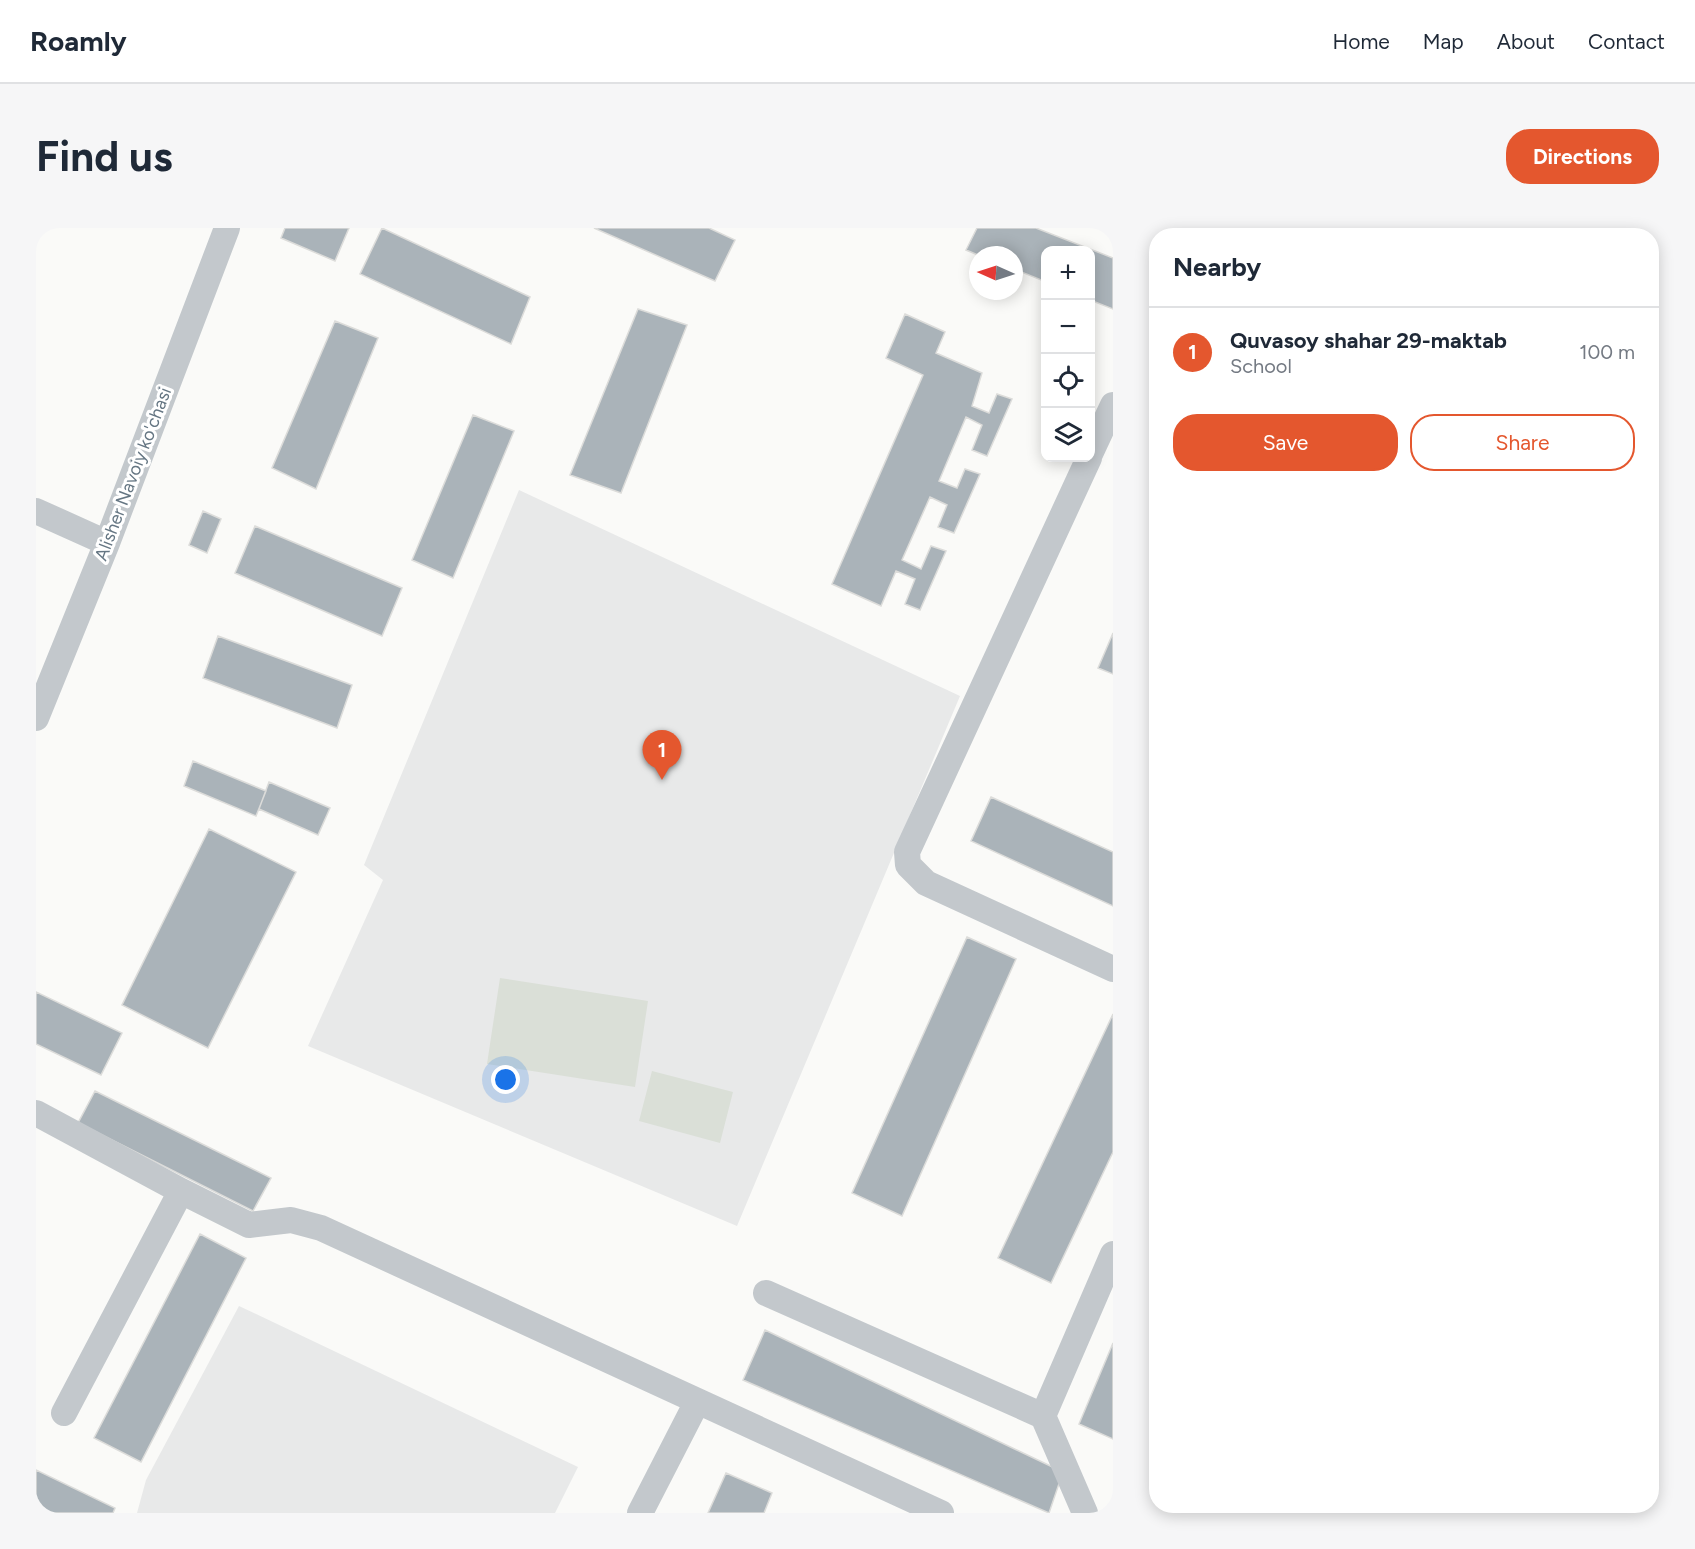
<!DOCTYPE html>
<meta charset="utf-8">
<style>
:root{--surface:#fff;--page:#f6f6f7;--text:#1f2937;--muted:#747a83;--line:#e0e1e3;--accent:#e4572e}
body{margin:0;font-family:Figtree,sans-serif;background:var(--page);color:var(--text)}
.controls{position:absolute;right:18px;top:18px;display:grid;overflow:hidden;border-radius:12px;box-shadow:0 3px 15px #0003}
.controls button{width:54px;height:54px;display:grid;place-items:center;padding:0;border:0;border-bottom:2px solid var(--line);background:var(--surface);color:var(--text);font:30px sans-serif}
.compass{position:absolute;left:933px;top:18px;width:54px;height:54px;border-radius:50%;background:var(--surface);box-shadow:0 3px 15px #0003;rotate:273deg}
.you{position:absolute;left:470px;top:852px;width:21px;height:21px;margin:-15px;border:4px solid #fff;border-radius:50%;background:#1a73e8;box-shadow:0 0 0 9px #1a73e833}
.badge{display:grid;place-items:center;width:39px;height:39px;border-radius:50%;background:var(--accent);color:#fff;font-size:20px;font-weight:700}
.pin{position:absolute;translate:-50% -50px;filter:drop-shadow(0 2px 3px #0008)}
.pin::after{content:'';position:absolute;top:32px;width:21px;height:18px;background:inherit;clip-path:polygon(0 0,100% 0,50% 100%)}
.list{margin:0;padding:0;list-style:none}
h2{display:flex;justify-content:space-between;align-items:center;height:78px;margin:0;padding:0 24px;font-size:26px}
h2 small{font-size:20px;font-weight:400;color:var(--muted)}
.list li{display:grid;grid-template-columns:39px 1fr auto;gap:18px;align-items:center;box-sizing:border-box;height:90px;padding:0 24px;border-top:2px solid var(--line)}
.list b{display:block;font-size:22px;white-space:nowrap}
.list p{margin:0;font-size:20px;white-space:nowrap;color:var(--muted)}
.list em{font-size:20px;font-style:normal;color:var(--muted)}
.actions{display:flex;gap:12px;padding:18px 24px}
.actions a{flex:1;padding:14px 0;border:2px solid var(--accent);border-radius:24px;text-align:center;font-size:21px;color:var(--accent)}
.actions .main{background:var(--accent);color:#fff}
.icon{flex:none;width:33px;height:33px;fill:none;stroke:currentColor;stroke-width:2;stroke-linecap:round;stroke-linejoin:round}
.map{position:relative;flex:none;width:1077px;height:1285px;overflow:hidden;border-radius:24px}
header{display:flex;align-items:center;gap:36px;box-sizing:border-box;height:84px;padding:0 30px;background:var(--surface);border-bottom:2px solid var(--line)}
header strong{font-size:28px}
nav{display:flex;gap:33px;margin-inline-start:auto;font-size:21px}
.intro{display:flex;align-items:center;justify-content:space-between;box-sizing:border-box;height:144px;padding:0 36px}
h1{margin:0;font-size:42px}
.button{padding:15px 27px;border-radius:24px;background:var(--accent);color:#fff;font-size:21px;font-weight:700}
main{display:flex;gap:36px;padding:0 36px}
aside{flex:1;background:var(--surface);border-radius:24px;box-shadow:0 3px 15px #0003}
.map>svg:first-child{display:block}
.built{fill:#e8e9e9}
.green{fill:#dadfd7}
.building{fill:#aab3b9;stroke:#dcdcda;stroke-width:1.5}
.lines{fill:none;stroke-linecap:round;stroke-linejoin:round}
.minor{stroke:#c3c8cc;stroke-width:26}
.labels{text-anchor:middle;stroke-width:6;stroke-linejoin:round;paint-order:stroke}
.street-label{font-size:18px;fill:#657683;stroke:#fff}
</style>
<header>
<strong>Roamly</strong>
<nav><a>Home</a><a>Map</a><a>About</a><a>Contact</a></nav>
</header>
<div class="intro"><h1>Find us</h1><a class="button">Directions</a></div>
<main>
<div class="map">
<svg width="1077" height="1285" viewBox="0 0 1077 1285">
<rect width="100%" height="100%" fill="#fafaf8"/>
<path class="built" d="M483,262l441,206 -223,530 -429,-180 75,-166 -19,-15z
M203,1078l339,161 -23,46h-418l9,-33z"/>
<path class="green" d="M464,750l148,23 -13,86 -148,-23z
M616,843l81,21 -13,51 -81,-22z"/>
<path class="building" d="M249,0h64l-14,33 -54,-23z
M346,0l148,69 -19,47 -151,-70z
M558,0h115l26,12 -20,41z
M941,0h59l77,30v51l-23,-9v-50h-44v32l-32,-13v-14h-36l-12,-5z
M602,81l49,16 -66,168 -51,-18z
M869,86l40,18 -9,21 46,20 -10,33 17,7 8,-19 15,5 -25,57 -15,-6 10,-25 -16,-8 -27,64 18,7 8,-19 15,5 -26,59 -16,-6 9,-22 -17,-8 -28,63 19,9 10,-23 15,5 -26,59 -15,-6 10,-25 -19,-8 -15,35 -49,-22 91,-209 -37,-17z
M299,93l43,17 -62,151 -44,-21z
M437,187l41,16 -61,147 -41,-18z
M167,283l18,8 -14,34 -18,-8z
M219,298l147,62 -20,48 -147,-63z
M1077,405v41l-15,-6z
M182,408l134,49 -15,43 -134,-50z
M157,533l73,30 -10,25 -72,-30z
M233,554l61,26 -12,27 -59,-26z
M955,569l122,55v54l-142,-65z
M173,601l87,43 -88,176 -86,-43z
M931,709l49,22 -114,257 -50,-23z
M0,764l86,41 -21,42 -65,-31z
M1077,786v138l-62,131 -53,-25z
M59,863l176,87 -18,33 -175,-88z
M164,1006l46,24 -105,204 -47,-24z
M729,1102l298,142 -14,41 -306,-133z
M1077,1115v96l-34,-15z
M0,1242l79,38 -2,5h-77z
M690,1245l46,20 -8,20h-56z"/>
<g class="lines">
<path class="minor" d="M1054,226l23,-49
M1053,230l-182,394 1,13 18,18 187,86
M0,283l71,32
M0,490l71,-175 120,-315
M0,885l145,78 68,34 42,-5 30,8 620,285
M730,1065l277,123 42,97
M28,1185l117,-222
M1007,1188l70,-162
M604,1285l57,-111"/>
</g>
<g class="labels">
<g class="street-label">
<text transform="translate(97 246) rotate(-69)" y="6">Alisher Navoiy ko'chasi</text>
</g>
</g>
</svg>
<div class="controls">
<button>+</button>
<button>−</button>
<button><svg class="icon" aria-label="locate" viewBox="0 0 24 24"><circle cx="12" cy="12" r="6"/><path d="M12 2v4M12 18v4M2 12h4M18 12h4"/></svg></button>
<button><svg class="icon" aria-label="layers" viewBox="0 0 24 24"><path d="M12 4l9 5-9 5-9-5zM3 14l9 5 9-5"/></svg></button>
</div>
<svg class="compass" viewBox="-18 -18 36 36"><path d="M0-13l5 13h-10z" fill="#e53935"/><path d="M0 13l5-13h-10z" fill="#747a83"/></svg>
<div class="you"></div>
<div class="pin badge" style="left:626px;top:552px">1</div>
</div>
<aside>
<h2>Nearby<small></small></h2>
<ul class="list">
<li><span class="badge">1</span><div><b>Quvasoy shahar 29-maktab</b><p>School</p></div><em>100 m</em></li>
</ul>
<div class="actions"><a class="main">Save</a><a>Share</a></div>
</aside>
</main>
